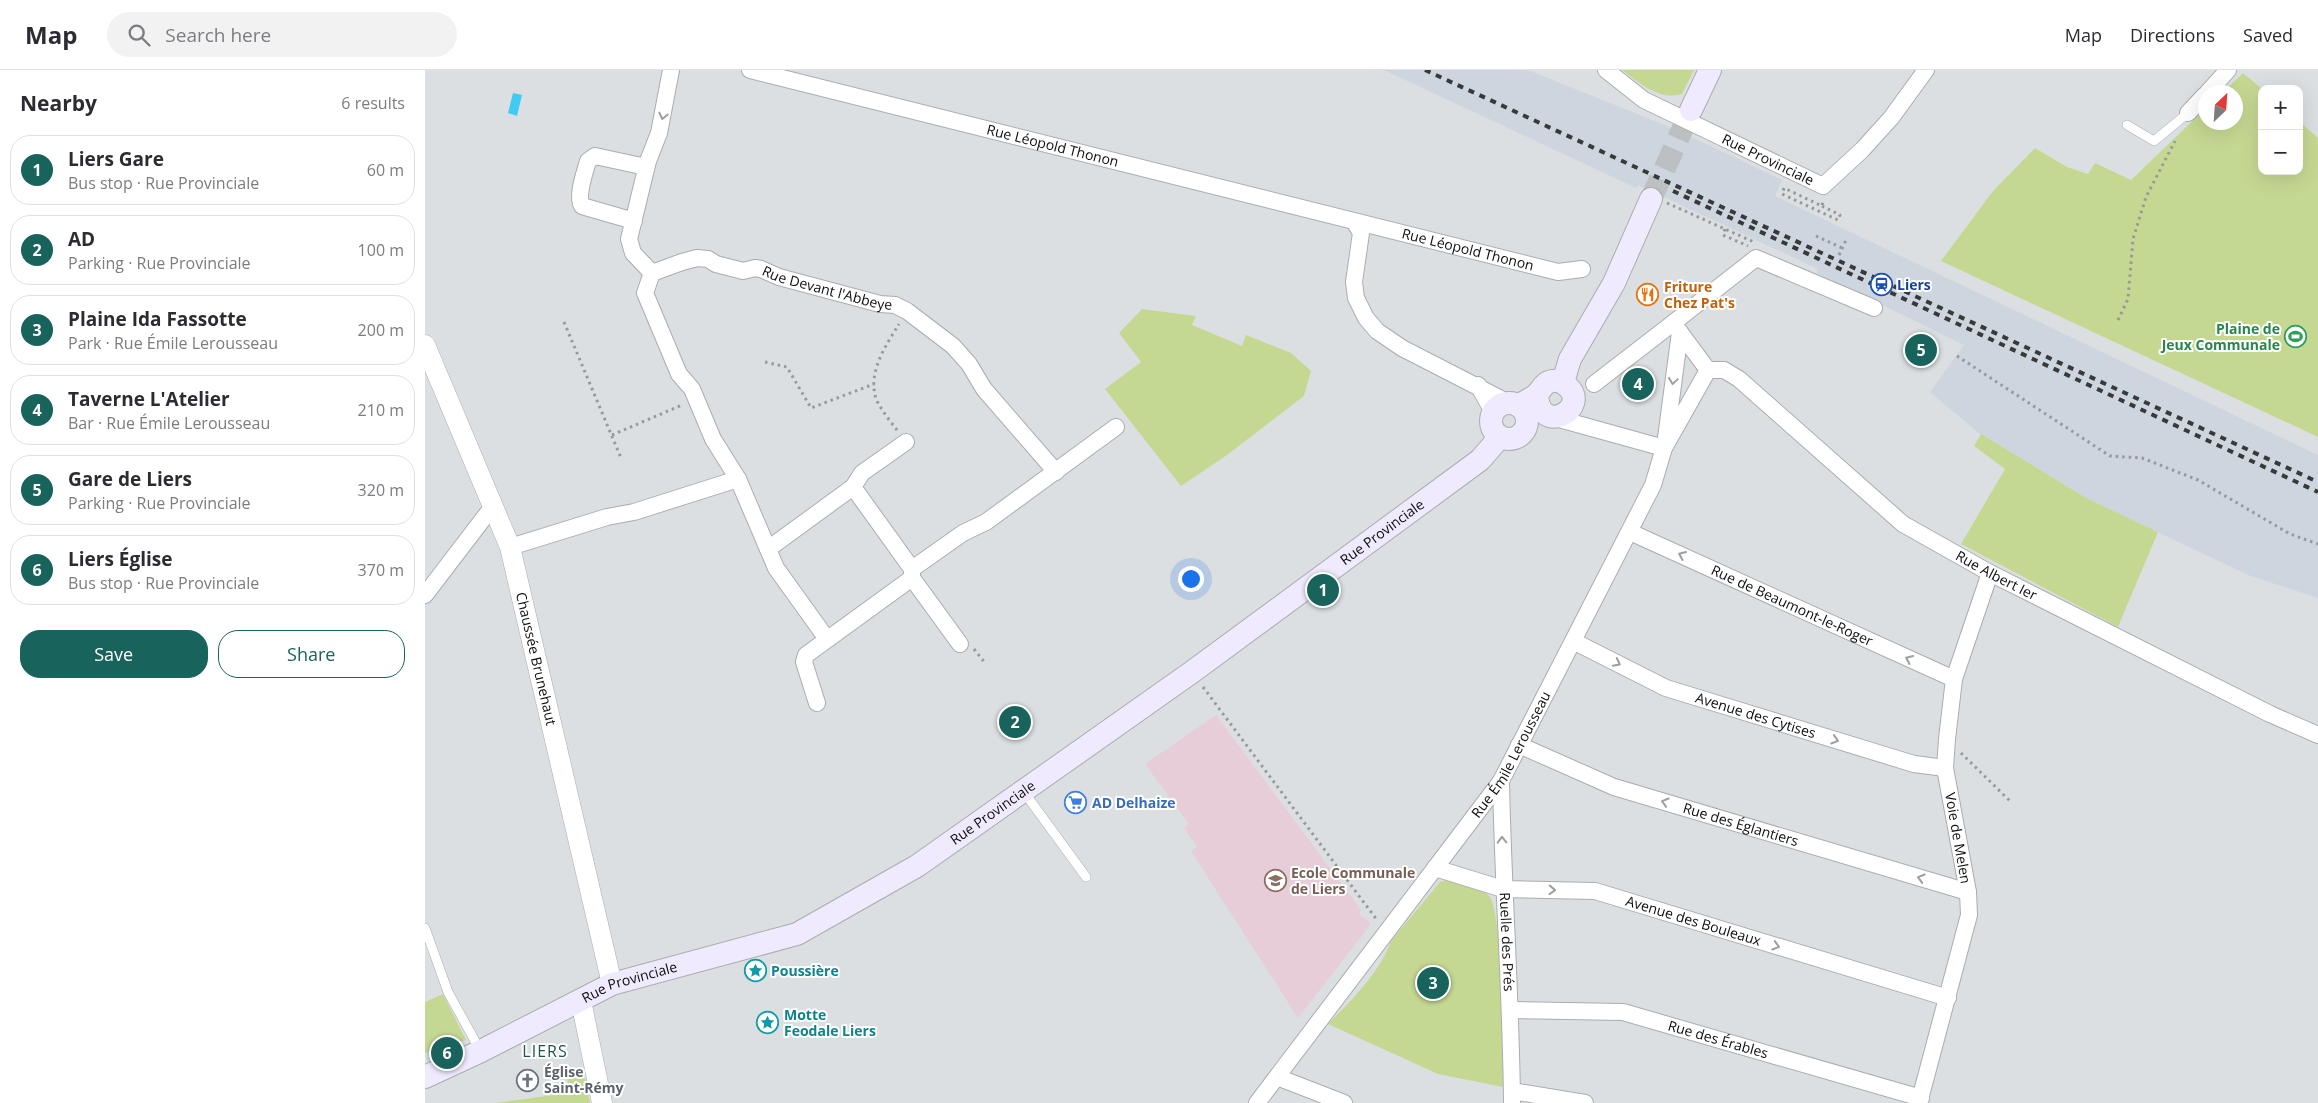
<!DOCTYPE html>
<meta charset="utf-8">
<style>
:root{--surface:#fff;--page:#f2f2f3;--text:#2b2b33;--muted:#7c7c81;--line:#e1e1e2;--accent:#18635b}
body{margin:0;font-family:"Open Sans",sans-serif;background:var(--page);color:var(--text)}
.controls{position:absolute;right:15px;top:15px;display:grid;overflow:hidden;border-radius:10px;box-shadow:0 5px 20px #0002}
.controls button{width:45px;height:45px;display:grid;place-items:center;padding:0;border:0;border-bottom:1px solid var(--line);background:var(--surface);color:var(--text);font:25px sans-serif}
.compass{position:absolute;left:1773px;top:15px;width:45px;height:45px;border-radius:50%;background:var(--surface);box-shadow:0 5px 20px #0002;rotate:25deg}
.you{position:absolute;left:765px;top:508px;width:18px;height:18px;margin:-12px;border:4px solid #fff;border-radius:50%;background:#1a73e8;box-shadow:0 0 0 8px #1a73e833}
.badge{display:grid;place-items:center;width:32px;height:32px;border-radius:50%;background:var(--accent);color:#fff;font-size:16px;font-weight:700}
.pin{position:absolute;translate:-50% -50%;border:2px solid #fff;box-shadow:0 1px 5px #0006}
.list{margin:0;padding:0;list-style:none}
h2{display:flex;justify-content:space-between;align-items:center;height:65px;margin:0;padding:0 20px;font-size:21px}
h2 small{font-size:16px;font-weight:400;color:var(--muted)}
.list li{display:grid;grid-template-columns:32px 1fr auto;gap:15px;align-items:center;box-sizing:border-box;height:70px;margin:0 10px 10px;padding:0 10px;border:1px solid var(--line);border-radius:20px}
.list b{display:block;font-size:19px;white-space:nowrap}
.list p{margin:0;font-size:16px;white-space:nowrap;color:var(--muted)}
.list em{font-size:16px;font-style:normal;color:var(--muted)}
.actions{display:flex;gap:10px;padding:15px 20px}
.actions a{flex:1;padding:11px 0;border:1px solid var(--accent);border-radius:20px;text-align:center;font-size:18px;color:var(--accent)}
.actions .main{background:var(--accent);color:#fff}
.icon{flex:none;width:28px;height:28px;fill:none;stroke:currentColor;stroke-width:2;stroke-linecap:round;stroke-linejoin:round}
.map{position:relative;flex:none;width:1893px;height:1033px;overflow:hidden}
header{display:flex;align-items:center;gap:30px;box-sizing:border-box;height:70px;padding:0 25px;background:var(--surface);border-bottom:1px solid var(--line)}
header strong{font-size:24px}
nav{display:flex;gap:28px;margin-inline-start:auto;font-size:18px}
.search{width:350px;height:45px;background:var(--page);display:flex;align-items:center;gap:12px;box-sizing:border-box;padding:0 18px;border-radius:28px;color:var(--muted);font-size:19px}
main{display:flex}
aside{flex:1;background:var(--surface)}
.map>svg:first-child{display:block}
.built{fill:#cdd5de}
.education{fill:#e6cdd7}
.green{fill:#c5d892}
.water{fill:#40cbf4}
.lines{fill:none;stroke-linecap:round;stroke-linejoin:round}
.secondary-tunnel{stroke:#bdc0c2;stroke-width:22;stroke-dasharray:22 11;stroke-linecap:butt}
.service-casing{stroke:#aaadaf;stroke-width:10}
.minor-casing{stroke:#aaadaf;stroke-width:18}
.tertiary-casing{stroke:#aaadaf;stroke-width:21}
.secondary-casing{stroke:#aaadaf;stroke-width:24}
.path{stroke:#97999b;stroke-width:3;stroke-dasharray:2.5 4;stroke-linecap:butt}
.service{stroke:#fff;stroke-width:9}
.minor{stroke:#fff;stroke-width:16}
.tertiary{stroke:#fff;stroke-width:20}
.secondary{stroke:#efeafd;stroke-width:22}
.rail{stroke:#38393a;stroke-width:4;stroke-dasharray:6 6;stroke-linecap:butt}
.oneway{stroke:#9f9f9f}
.labels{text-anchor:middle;stroke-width:4;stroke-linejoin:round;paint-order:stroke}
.street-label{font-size:14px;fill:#0e0e0f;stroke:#fff}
.transit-label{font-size:14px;font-weight:bold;fill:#164399;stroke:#fff;text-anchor:start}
.food-label{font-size:14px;font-weight:bold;fill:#c56008;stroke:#fff;text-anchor:start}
.leisure-label{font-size:14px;font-weight:bold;fill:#27864d;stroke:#fff;text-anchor:end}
.shop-label{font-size:14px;font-weight:bold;fill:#366cbe;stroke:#fff;text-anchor:start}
.education-label{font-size:14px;font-weight:bold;fill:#785e54;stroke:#fff;text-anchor:start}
.culture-label{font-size:14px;font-weight:bold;fill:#0d838f;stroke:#fff;text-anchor:start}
.worship-label{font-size:14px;font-weight:bold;fill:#5b616d;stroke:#fff;text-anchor:start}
.quarter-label{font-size:16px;letter-spacing:1px;fill:#1a544d;stroke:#fff}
</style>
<header>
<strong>Map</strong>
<div class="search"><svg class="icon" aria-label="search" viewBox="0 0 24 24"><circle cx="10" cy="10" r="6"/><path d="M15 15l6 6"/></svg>Search here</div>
<nav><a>Map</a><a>Directions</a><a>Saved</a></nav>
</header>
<main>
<aside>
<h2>Nearby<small>6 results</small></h2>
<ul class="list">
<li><span class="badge">1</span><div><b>Liers Gare</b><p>Bus stop · Rue Provinciale</p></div><em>60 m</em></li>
<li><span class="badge">2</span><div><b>AD</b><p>Parking · Rue Provinciale</p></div><em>100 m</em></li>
<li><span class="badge">3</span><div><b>Plaine Ida Fassotte</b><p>Park · Rue Émile Lerousseau</p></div><em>200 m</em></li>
<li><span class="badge">4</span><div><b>Taverne L'Atelier</b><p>Bar · Rue Émile Lerousseau</p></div><em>210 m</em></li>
<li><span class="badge">5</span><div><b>Gare de Liers</b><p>Parking · Rue Provinciale</p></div><em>320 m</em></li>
<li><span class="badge">6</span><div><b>Liers Église</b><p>Bus stop · Rue Provinciale</p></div><em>370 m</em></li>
</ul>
<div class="actions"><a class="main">Save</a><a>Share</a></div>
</aside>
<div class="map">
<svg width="1893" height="1033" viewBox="0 0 1893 1033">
<rect width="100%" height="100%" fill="#dcdfe2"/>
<path class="built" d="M959,0h144l149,60 105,50 -7,16 543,259v143l-70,-23 -162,-77 -106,-64 -50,-42 34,-47 -147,-72 1,-4 -180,-84 -2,3z"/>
<path class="education" d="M791,645l145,195 -2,4 12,10 -73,94 -107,-167 6,-4 -13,-19 5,-4 -44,-60z"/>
<path class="green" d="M1197,0h72l-12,24c-23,7 -42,-11 -60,-24z
M1818,3l19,16v82h37v-50l19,17v299l-377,-176 52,-70 42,-43 32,19 21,7 7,-11 36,17 74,-71v13h30v-30h-12z
M717,239l54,7 -4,9 50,21 4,-11 45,18 20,18 -7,25 -77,59 -46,31 -76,-97 36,-27 -22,-29z
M1556,364l105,64 72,34 -40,95 -157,-83 44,-75 -31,-23z
M1023,810c14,4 32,5 42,17 11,14 17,163 18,191l-70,-14 -110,-50c23,-23 52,-52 63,-83l49,-59z
M18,924l23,46 -41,13v-51z
M159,1005l6,28h-95l67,-9 -1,-10 7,-1 -1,-6z"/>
<path class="water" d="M88,23l9,2 -5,21 -9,-3z"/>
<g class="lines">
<path class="secondary-tunnel" d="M1226,129l40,-89"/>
<defs>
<path id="service" d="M1702,55l27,16 34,-28
M599,722l62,85
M0,858l23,64 32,58"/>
<g id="minor">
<path id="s1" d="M325,0l808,202 24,-3"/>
<path id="s2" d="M1181,0l38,30 179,86 39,-36 29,-32 35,-48"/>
<path d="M1783,22l20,-22"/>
<path d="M1763,43l17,-18"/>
<path d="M209,151l-52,-15c-6,-10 3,-34 6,-45l7,-5 51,11"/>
<path d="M930,153l6,10 -7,49 2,16 10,20 11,13 25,17 107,55"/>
<path d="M227,203l-19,-20 -4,-14 19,-78 11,-28 12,-63"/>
<path id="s3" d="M1283,300h16l15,9 164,145 87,49 280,141 48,21"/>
<path d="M1283,300l-35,-47 83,-65 118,50"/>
<path d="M1169,314l79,-61"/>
<path d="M1053,315l15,27"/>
<path d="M1127,347l112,31"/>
<path d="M1241,368l14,-106"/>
<path d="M313,409l38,89 51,71"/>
<path id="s4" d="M1205,462l324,147"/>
<path id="s5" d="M85,477l97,-30 27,-5 104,-33 -25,-40 -21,-50 -13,-15 -34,-81 7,-20 30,-11 15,-4 11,1 8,5 27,7 12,-3 6,1 18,8 101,27 15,1 12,6 46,35 16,18 15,25 72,83"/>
<path d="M343,479l85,-62"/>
<path d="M487,499l51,-36 23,-11 130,-95"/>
<path d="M487,508l48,66"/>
<path d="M0,525l68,-89"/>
<path id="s6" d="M1148,571l93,47 248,76 31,4"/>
<path d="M392,633l-13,-41 2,-7 106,-77v-9l-59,-82 9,-14 44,-31"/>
<path id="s7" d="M1094,675l95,42 354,105"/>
<path id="s8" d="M1076,711c2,107 10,214 11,322"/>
<path id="s9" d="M1010,798l68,21 92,2 353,107"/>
<path id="s10" d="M1086,940l112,2 298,86"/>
<path d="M852,1007l67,26"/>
<path d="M1087,1021l73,12"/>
<path id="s11" d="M832,1033l244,-322 152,-296 11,-37 44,-78"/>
<path d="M1494,1033l50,-188 -1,-23 -23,-124 2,-29 7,-60 36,-106"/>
</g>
<g id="tertiary">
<path id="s12" d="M0,275l85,202 102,437"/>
<path d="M156,931l21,102"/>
</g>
<g id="secondary">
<path d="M1266,40l19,-40"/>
<path d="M1138,312l7,-23 44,-76 37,-84"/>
<circle cx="1084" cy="351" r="18"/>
<path d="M1094,335c5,-3 12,-6 17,-10 6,-5 7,-13 17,-14 5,-1 10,2 14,5 25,22 -28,52 -30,8"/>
<path id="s13" d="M0,1007l56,-26 131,-67 185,-50 120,-68 275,-194 288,-212 20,-23"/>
</g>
</defs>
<use href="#service" class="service-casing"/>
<use href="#minor" class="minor-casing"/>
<use href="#tertiary" class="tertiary-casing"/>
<use href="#secondary" class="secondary-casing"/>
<path class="path" d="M1242,133l87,39
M1397,136l18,9 -2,5 -56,-26 2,-6 38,18 1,-5
M1300,159l-2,6 25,11
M1391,166l26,12
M1414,185l7,-15
M1693,250l10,-21 5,-60 13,-42 29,-56
M139,252l57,136
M1532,286l153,100 32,2 56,22 92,54 28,10
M340,292l22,5 24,41 63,-24
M472,360c-7,-9 -15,-19 -20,-29 -11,-27 9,-56 22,-77
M187,365l70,-30
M549,579l11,14
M778,617l174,233
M1536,683l51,50"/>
<use href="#service" class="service"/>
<use href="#minor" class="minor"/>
<use href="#tertiary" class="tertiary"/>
<use href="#secondary" class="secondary"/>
<path class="rail" d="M1000,0l893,412
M1248,121l645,301"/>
</g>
<defs><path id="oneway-chevron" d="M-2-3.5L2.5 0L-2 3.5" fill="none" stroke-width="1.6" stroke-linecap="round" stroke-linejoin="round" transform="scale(1.25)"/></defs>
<g class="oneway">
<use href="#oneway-chevron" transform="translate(238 46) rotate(103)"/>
<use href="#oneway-chevron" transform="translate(1248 311) rotate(98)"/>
<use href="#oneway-chevron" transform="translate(1257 485) rotate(-156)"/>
<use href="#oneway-chevron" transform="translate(1484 589) rotate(-156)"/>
<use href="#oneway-chevron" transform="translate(1192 593) rotate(27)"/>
<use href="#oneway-chevron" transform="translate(1410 670) rotate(17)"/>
<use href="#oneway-chevron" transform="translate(1240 732) rotate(-163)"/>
<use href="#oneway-chevron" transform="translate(1077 770) rotate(-91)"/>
<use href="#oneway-chevron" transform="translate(1496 808) rotate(-163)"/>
<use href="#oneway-chevron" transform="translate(1127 820) rotate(2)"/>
<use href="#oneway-chevron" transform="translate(1351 876) rotate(17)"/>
</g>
<defs>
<symbol id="station-ring" viewBox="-11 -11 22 22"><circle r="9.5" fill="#fff" stroke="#1a4fb4" stroke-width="1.5"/><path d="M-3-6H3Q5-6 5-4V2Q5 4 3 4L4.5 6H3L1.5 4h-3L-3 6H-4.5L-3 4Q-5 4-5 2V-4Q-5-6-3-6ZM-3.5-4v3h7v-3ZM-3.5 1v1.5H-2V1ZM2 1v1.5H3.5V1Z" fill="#1a4fb4"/></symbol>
<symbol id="restaurant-ring" viewBox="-11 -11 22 22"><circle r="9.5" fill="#fff" stroke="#e8710a" stroke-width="1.5"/><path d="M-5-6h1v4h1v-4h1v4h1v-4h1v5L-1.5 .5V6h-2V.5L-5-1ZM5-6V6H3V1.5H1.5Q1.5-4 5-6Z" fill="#e8710a"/></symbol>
<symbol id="stadium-ring" viewBox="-11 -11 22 22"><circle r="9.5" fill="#fff" stroke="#2e9e5b" stroke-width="1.5"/><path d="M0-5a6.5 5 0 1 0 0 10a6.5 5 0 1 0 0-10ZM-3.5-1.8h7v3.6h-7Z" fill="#2e9e5b"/></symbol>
<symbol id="supermarket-ring" viewBox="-11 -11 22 22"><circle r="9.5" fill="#fff" stroke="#3f7fe0" stroke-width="1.5"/><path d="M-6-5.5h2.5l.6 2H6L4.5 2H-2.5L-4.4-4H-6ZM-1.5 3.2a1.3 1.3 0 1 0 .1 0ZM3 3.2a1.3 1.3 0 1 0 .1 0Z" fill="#3f7fe0"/></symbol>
<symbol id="school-ring" viewBox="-11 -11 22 22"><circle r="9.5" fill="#fff" stroke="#8d6e63" stroke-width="1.5"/><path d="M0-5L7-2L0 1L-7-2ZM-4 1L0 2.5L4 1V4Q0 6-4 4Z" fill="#8d6e63"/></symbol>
<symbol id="sight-ring" viewBox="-11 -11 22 22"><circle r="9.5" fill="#fff" stroke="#0f9aa8" stroke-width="1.5"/><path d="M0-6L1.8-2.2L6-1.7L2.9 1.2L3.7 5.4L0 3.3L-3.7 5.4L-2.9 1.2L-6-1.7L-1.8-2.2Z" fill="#0f9aa8"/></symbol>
<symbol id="church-ring" viewBox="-11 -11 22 22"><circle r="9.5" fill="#fff" stroke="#6b7280" stroke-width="1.5"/><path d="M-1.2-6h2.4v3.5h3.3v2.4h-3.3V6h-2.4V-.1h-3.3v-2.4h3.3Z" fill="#6b7280"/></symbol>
</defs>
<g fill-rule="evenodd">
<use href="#station-ring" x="1444" y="202" width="25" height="25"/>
<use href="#restaurant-ring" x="1210" y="212" width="25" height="25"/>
<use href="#stadium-ring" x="1858" y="254" width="25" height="25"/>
<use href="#supermarket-ring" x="638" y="720" width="25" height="25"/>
<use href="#school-ring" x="838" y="798" width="25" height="25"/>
<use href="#sight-ring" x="318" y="888" width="25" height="25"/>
<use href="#sight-ring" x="330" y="940" width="25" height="25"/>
<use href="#church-ring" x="90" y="998" width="25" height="25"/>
</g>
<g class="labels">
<g class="street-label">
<text dy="5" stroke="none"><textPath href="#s1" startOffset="312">Rue Léopold Thonon</textPath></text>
<text dy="5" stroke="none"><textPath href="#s2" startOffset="186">Rue Provinciale</textPath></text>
<text dy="5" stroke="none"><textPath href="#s1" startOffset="740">Rue Léopold Thonon</textPath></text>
<text dy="5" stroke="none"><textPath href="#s5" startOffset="652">Rue Devant l'Abbeye</textPath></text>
<text dy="5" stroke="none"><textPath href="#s13" startOffset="1111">Rue Provinciale</textPath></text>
<text dy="5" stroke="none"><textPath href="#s3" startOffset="359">Rue Albert Ier</textPath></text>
<text dy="5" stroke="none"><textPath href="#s4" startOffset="178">Rue de Beaumont-le-Roger</textPath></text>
<text dy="5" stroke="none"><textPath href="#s12" startOffset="334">Chaussée Brunehaut</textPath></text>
<text dy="5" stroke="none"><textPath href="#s6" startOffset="198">Avenue des Cytises</textPath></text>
<text dy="5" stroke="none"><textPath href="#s11" startOffset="432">Rue Émile Lerousseau</textPath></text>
<text dy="5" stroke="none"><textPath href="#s13" startOffset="631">Rue Provinciale</textPath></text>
<text dy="5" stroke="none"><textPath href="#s7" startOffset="236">Rue des Églantiers</textPath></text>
<text transform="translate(1533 768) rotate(80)" y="5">Voie de Melen</text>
<text dy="5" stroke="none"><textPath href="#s9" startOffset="266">Avenue des Bouleaux</textPath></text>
<text dy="5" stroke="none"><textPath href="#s8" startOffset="161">Ruelle des Prés</textPath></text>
<text dy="5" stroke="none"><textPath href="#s13" startOffset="226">Rue Provinciale</textPath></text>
<text dy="5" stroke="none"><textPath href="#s10" startOffset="211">Rue des Érables</textPath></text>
</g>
<g class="transit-label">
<text x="1472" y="220">Liers</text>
</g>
<g class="food-label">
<text x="1239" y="222">Friture<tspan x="1239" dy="16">Chez Pat's</tspan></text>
</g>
<g class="leisure-label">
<text x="1855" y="264">Plaine de<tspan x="1855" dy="16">Jeux Communale</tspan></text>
</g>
<g class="shop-label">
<text x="667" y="738">AD Delhaize</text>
</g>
<g class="education-label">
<text x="866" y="808">Ecole Communale<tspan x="866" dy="16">de Liers</tspan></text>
</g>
<g class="culture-label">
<text x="346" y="906">Poussière</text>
<text x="359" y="950">Motte<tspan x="359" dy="16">Feodale Liers</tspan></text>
</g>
<g class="worship-label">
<text x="119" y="1007">Église<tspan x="119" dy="16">Saint-Rémy</tspan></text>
</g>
<g class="quarter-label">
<text x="120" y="987">LIERS</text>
</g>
</g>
</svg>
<div class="controls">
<button>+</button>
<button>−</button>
</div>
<svg class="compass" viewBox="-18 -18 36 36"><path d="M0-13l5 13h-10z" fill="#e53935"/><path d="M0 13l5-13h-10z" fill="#7c7c81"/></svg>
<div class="you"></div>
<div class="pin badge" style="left:898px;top:520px">1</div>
<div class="pin badge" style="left:590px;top:652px">2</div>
<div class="pin badge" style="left:1008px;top:913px">3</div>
<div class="pin badge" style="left:1213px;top:314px">4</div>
<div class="pin badge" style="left:1496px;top:280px">5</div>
<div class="pin badge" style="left:22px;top:983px">6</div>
</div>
</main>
